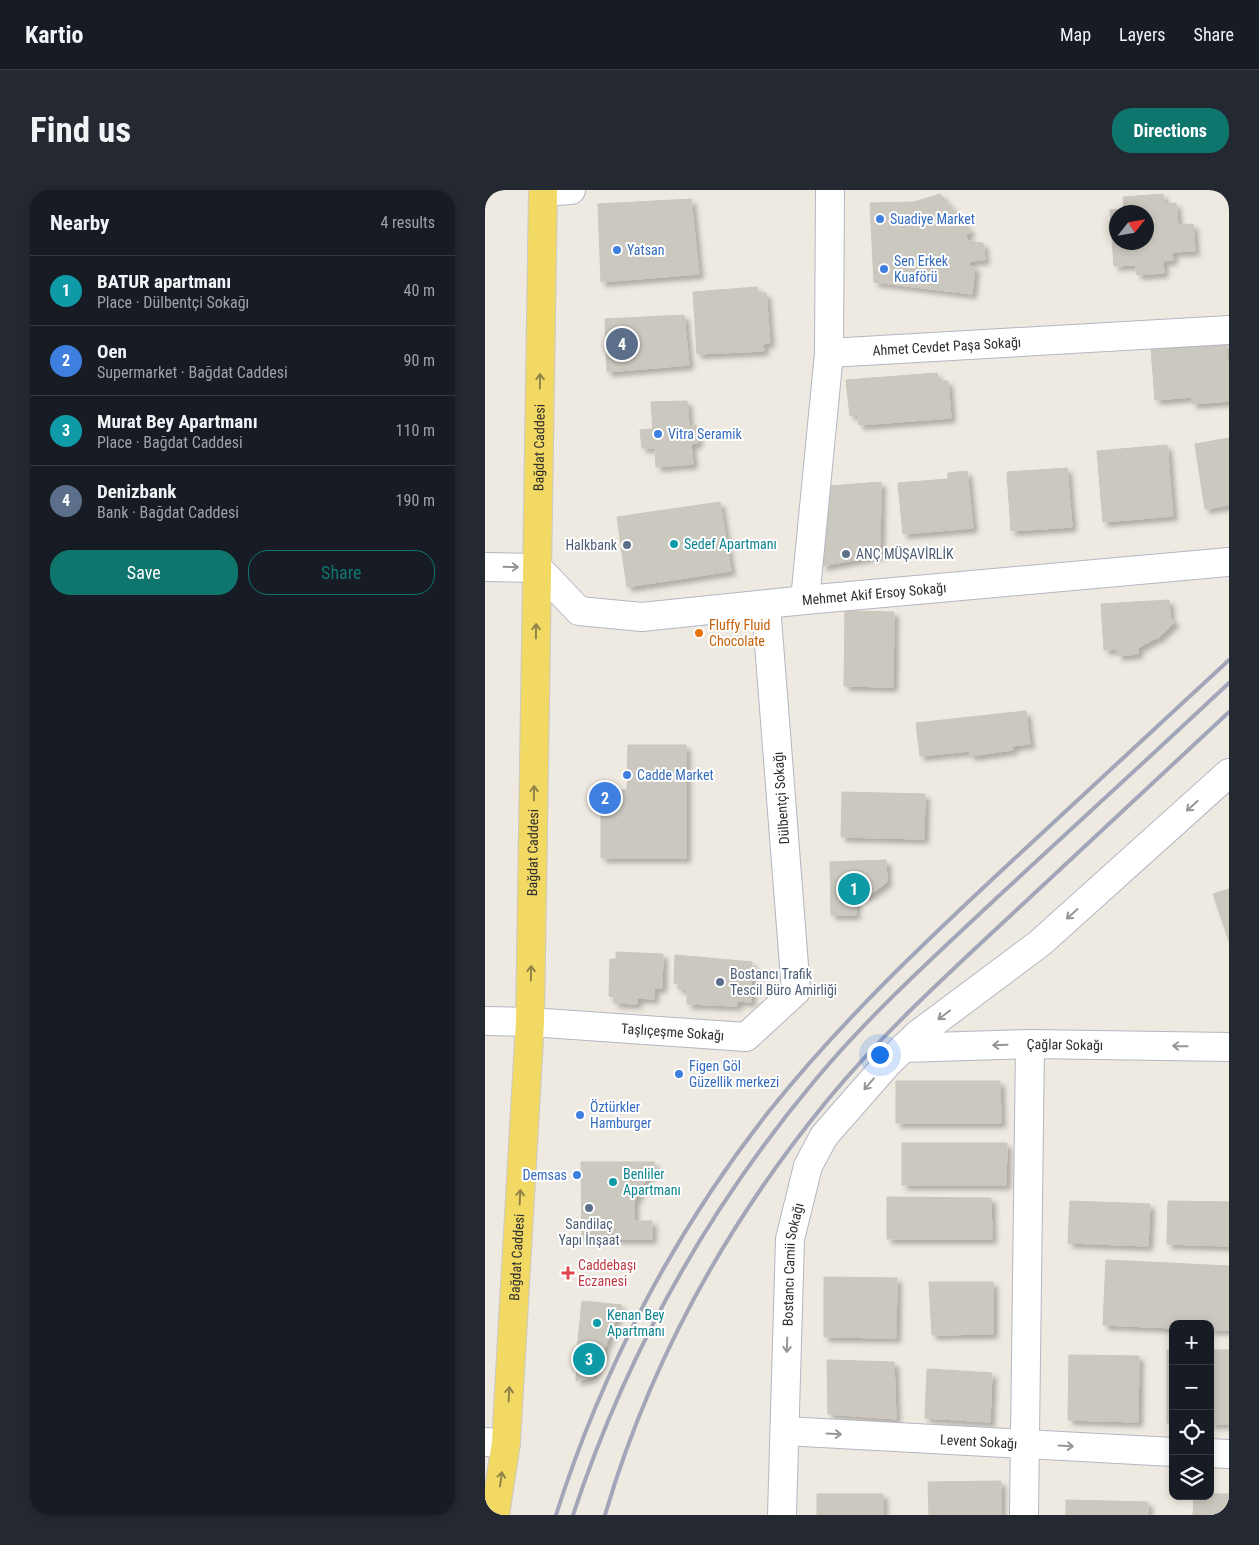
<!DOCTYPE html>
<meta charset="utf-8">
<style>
:root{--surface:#171b24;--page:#242831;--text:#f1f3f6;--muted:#9ea1a6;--line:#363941;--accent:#0f766e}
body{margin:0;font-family:"Roboto Condensed",sans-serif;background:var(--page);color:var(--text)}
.controls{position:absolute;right:15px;bottom:15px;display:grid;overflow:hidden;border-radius:10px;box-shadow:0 2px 8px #0003}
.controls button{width:45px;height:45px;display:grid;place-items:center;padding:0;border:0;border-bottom:1px solid var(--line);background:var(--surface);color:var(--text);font:25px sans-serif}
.compass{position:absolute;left:624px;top:15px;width:45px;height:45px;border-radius:50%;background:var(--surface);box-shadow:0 2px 8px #0003;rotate:59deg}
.you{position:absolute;left:394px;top:864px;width:18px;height:18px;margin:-12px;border:4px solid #fff;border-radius:50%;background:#1a73e8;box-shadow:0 0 0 8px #1a73e833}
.badge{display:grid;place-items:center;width:32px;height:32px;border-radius:50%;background:var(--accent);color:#fff;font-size:16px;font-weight:700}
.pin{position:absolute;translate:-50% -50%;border:2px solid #fff;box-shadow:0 1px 5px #0006}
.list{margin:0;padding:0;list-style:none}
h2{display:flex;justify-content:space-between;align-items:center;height:65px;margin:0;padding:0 20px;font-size:21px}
h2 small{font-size:16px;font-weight:400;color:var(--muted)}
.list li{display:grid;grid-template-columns:32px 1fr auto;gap:15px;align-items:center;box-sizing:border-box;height:70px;padding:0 20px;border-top:1px solid var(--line)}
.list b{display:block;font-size:19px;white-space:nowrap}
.list p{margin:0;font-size:16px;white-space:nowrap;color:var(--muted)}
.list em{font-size:16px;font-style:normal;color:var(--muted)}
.actions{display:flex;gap:10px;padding:15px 20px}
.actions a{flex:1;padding:11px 0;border:1px solid var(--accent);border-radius:20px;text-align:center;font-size:18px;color:var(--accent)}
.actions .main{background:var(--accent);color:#fff}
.icon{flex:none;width:28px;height:28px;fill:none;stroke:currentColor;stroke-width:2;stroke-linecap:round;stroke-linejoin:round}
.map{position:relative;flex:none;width:744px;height:1325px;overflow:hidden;border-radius:20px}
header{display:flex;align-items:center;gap:30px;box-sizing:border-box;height:70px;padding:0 25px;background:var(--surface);border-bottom:1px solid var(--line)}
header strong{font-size:24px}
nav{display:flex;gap:28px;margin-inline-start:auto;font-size:18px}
.intro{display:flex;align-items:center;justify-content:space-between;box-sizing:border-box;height:120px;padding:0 30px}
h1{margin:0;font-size:35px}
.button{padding:12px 22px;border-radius:20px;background:var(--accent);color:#fff;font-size:18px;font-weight:700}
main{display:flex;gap:30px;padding:0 30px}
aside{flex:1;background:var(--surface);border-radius:20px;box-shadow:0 2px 8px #0003}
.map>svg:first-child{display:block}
.building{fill:#cbc8bf;stroke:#cbc6ba;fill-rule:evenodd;filter:url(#shadow)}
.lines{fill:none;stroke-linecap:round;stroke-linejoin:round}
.minor-casing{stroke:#b4b6c1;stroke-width:30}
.primary-casing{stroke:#c9c9c9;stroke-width:30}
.minor{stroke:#fff;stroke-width:28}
.primary{stroke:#f2d963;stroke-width:28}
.rail{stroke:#a3a5b8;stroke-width:4}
.oneway{stroke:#908448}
.oneway2{stroke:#969696}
.shop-dot{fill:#3f7fe0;stroke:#fff;stroke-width:2}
.culture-dot{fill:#0f9aa8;stroke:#fff;stroke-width:2}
.service-dot{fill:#5c6f8a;stroke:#fff;stroke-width:2}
.food-dot{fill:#e8710a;stroke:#fff;stroke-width:2}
.health-dot{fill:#e0444e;stroke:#fff;stroke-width:2}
.labels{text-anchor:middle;stroke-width:4;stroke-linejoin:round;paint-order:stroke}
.shop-label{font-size:14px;fill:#366cbe;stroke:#fff;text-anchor:start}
.street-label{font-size:14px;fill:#2e2e2e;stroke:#fff}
.culture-label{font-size:14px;fill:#0d838f;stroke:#fff;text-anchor:start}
.service-label{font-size:14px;fill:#4e5e75;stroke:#fff;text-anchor:start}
.food-label{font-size:14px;fill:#c56008;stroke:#fff;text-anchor:start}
.health-label{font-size:14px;fill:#be3a42;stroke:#fff;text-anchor:start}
</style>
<header>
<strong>Kartio</strong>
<nav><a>Map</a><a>Layers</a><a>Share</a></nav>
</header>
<div class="intro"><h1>Find us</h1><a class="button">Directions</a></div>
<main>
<aside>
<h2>Nearby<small>4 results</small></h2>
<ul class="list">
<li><span class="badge" style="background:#0f9aa8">1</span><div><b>BATUR apartmanı</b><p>Place · Dülbentçi Sokağı</p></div><em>40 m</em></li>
<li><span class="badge" style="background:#3f7fe0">2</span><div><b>Oen</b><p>Supermarket · Bağdat Caddesi</p></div><em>90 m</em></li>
<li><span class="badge" style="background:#0f9aa8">3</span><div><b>Murat Bey Apartmanı</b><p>Place · Bağdat Caddesi</p></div><em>110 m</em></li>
<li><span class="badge" style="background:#5c6f8a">4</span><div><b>Denizbank</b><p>Bank · Bağdat Caddesi</p></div><em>190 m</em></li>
</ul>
<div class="actions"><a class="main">Save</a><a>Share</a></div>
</aside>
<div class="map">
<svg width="744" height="1325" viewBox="0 0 744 1325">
<defs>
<filter id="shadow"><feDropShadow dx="4.5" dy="4.5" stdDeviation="2.5" flood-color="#0004"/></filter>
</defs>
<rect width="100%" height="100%" fill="#efeae1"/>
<path class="building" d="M455,4l31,38 -5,3 2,6 15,2 2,17 -15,1 -1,5 6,1 -3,27 -98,-12 -4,-79 44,-1z
M678,4l1,10 12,-1 2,22 15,-1 2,27 -23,1 1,8 -10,1 1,12 -27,2 -1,-10 -22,1 -4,-56 14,-1 -1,-12zM632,22h30v30h-30z
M206,9l8,75 -98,8 -3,-78z
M272,97l1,6h8l4,50 -7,1 1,7 -67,3 -4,-62z
M199,125l5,50 -82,7 -2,-53z
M742,153l2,58 -37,3v-7l-37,3 -4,-51z
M452,183l1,8h10l3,37 -92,7 -1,-10 -8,1 -4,-36z
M202,211l2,25 7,-1 2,18 -7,1 2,20 -37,3 -1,-19h-13l-2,-18 13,-1 -2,-27z
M744,248v67l-24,4 -10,-65z
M682,255l6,71 -70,6 -6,-71z
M582,278l5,59 -61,4 -4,-59z
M482,281l6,57 -70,6 -5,-51 50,-4v-6z
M396,292l-1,73 -58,11 8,-80z
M235,312l11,69 -104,16 -10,-70z
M684,410l1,17 5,5 -18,17 -1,-1 -18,10v6l-20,2 -1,-7 -13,1 -3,-46z
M360,421l49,1 -1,75 -49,-1z
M541,521l4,33 -18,2 1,4 -43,6v-5l-50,5 -4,-33z
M143,555h58v113h-85v-68h26z
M357,602l83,2 -1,45 -83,-2z
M401,670l1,22 -18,13 -14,1 1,19h-25l-1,-53z
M744,699v52l-16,-47z
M131,762l47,2 -1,34h-8v11l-17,-1v6l-23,-1v-6l-5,-1 1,-37h6z
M190,765l77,7 -1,40 -14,-1v5l-50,-2v-15h-9v-5l-4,-1z
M411,891h104l1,42h-105z
M417,953h105l-1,42h-104z
M96,972h74l-21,40v19h18v18h-70z
M402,1007l104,1 1,41h-105z
M585,1011l80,3 -2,42 -80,-3z
M683,1011l61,1v44l-62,-2z
M621,1070l123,6v64h-19v-6h-37v4l-70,-3z
M339,1087l73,1 -1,60 -72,-1z
M444,1092h64v52l-61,1z
M97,1111l40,4 -15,37 -29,-1z
M93,1151l29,1 -14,35 -17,4z
M682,1160h6v73h-6z
M725,1160h19v74h-19z
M584,1165l70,1 -1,66 -70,-2z
M342,1170l67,2 2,57 -68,-5z
M442,1179l65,4 -2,49 -65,-4z
M516,1291v34h-72l-1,-33z
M332,1304h66v21h-66z
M725,1304h19v21h-36l1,-19h16z
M581,1310l82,2v13h-82z"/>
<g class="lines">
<defs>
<g id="minor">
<path id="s1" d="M345,0l-1,163 400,-23"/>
<path d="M58,2l28,-2"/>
<path id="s2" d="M0,377l53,1 41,43 63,6 163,-17 424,-38"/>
<path d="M320,410l24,-247"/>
<path id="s3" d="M0,831l45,1 216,15 50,-46 -30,-386"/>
<path id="s4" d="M418,858l127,-4 199,3"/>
<path id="s5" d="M300,1241l388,21"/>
<path d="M0,1252l21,1"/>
<path d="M725,1263l19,1"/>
<path id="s6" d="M297,1325l8,-276 18,-73 16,-30 63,-72 30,-29 123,-92 189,-170"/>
<path d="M539,1325l6,-471"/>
</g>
<g id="primary">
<path id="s7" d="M10,1325l11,-72 24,-421 13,-832"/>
</g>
</defs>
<use href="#minor" class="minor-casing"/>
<use href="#primary" class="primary-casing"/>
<use href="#minor" class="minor"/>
<use href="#primary" class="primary"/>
<path class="rail" d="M71,1325c46,-145 119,-285 214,-405 73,-91 158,-171 243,-250 72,-67 144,-133 216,-200
M88,1325c53,-160 135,-307 243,-436 57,-68 123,-127 187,-187 76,-70 151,-139 226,-209
M120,1325c45,-153 123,-294 225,-418 54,-65 117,-122 179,-180 73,-68 147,-137 220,-205"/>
</g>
<defs><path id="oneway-shaft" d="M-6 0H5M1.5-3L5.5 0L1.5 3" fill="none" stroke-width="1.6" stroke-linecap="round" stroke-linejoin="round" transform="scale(1.25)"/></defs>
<g class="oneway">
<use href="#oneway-shaft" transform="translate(55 191) rotate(-89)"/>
<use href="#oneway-shaft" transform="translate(51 441) rotate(-89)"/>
<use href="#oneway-shaft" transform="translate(49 603) rotate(-89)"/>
<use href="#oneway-shaft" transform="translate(46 783) rotate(-89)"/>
<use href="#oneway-shaft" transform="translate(35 1007) rotate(-87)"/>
<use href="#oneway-shaft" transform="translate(24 1204) rotate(-87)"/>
<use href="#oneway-shaft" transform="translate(16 1289) rotate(-82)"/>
</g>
<g class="oneway2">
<use href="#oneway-shaft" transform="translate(26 377) rotate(1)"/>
<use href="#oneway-shaft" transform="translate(707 616) rotate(138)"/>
<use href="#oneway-shaft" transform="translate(587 724) rotate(138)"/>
<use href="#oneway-shaft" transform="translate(459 825) rotate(143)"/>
<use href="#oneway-shaft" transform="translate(515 855) rotate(178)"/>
<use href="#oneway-shaft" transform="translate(695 856) rotate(-179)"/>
<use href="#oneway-shaft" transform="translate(384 894) rotate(131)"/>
<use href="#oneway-shaft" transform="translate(302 1155) rotate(92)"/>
<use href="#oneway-shaft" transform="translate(349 1244) rotate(3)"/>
<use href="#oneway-shaft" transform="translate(581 1256) rotate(3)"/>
</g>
<g class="shop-dot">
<circle cx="395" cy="29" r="5"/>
<circle cx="132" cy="60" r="5"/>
<circle cx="399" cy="79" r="5"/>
<circle cx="173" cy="244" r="5"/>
<circle cx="142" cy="585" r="5"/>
<circle cx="194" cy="884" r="5"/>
<circle cx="95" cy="925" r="5"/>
<circle cx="92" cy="985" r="5"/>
</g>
<g class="culture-dot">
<circle cx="189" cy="354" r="5"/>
<circle cx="128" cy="992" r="5"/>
<circle cx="112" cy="1133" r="5"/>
</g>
<g class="service-dot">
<circle cx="142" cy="355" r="5"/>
<circle cx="361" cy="364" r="5"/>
<circle cx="235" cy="792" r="5"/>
<circle cx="104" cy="1018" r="5"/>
</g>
<circle class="food-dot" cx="214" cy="443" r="5"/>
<path class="health-dot" d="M80.5 1075.5h5v5h5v5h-5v5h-5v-5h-5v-5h5z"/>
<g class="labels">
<g class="shop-label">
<text x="405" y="34">Suadiye Market</text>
<text x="142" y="65">Yatsan</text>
<text x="409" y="76">Sen Erkek<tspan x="409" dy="16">Kuaförü</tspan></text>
<text x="183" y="249">Vitra Seramik</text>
<text x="152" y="590">Cadde Market</text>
<text x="204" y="881">Figen Göl<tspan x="204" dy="16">Güzellik merkezi</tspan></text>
<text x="105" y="922">Öztürkler<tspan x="105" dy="16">Hamburger</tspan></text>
<text x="82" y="990" text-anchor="end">Demsas</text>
</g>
<g class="street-label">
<text dy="5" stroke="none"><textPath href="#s1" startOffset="281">Ahmet Cevdet Paşa Sokağı</textPath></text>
<text dy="5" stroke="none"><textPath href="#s7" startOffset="1069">Bağdat Caddesi</textPath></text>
<text dy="5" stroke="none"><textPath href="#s2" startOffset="409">Mehmet Akif Ersoy Sokağı</textPath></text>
<text transform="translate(296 608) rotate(-94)" y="5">Dülbentçi Sokağı</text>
<text dy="5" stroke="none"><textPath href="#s7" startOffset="664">Bağdat Caddesi</textPath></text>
<text dy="5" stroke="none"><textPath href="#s3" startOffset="188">Taşlıçeşme Sokağı</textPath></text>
<text dy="5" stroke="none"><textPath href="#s4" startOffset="162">Çağlar Sokağı</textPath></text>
<text dy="5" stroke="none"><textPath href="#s7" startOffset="259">Bağdat Caddesi</textPath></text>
<text dy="5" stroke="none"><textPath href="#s6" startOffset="251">Bostancı Camii Sokağı</textPath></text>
<text dy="5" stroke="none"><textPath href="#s5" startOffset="194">Levent Sokağı</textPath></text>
</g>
<g class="culture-label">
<text x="199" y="359">Sedef Apartmanı</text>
<text x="138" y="989">Benliler<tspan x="138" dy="16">Apartmanı</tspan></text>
<text x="122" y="1130">Kenan Bey<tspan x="122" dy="16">Apartmanı</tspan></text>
</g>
<g class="service-label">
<text x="132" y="360" text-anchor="end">Halkbank</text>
<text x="371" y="369">ANÇ MÜŞAVİRLİK</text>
<text x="245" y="789">Bostancı Trafik<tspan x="245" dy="16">Tescil Büro Amirliği</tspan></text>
<text x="104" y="1039" text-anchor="middle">Sandilaç<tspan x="104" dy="16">Yapı İnşaat</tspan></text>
</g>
<g class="food-label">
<text x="224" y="440">Fluffy Fluid<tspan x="224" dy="16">Chocolate</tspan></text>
</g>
<g class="health-label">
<text x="93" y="1080">Caddebaşı<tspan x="93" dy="16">Eczanesi</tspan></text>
</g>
</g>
</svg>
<div class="controls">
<button>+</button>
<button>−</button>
<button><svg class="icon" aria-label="locate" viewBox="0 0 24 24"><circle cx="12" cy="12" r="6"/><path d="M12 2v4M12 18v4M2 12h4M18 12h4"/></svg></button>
<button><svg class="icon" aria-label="layers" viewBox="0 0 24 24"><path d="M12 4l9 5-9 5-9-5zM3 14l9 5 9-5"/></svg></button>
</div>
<svg class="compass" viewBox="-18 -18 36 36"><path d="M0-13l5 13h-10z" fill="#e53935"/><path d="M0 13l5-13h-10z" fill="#9ea1a6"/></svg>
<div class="you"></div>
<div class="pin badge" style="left:369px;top:699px;background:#0f9aa8">1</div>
<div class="pin badge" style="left:120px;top:608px;background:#3f7fe0">2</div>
<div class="pin badge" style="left:104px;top:1169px;background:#0f9aa8">3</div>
<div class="pin badge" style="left:137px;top:154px;background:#5c6f8a">4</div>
</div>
</main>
